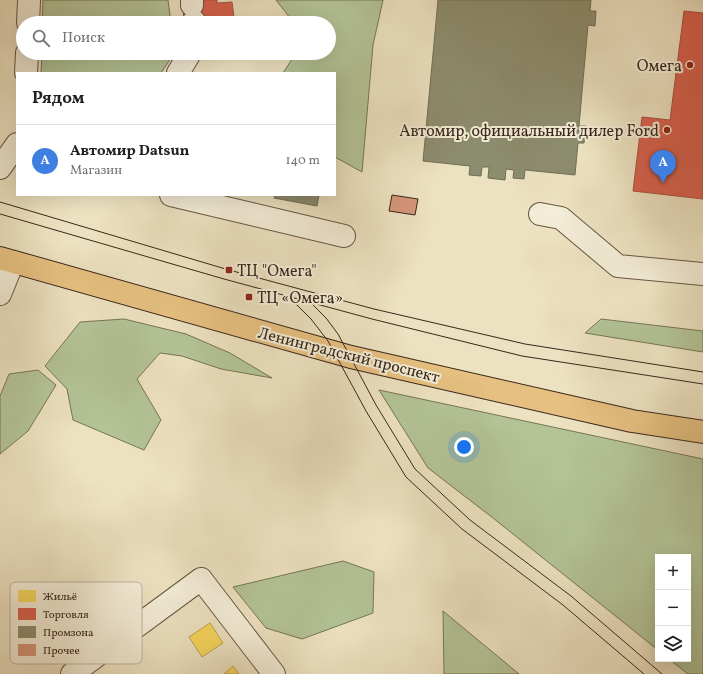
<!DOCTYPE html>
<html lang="ru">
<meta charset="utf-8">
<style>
:root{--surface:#fff;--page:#f2f2f2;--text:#202124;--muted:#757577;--line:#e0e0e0;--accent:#ea580c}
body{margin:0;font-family:Vollkorn,serif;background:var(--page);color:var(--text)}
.controls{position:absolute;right:12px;bottom:12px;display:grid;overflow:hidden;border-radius:0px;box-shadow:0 4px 16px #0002}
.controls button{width:36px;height:36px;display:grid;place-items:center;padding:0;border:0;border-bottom:1px solid var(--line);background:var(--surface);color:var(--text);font:20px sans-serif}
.you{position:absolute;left:464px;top:447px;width:14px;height:14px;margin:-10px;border:3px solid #fff;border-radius:50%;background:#1a73e8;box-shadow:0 0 0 6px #1a73e833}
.badge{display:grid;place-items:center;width:26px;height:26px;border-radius:50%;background:var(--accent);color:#fff;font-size:13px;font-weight:700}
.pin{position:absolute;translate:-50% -33px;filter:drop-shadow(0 1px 2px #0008)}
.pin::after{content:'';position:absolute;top:21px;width:14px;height:12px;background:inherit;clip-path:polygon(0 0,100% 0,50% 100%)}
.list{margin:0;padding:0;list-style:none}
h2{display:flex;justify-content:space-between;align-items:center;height:52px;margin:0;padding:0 16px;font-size:17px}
h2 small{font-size:13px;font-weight:400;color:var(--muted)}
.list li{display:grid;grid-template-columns:26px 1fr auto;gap:12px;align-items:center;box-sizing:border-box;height:72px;padding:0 16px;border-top:1px solid var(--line)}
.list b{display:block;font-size:15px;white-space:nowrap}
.list p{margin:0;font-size:13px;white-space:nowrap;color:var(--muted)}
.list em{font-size:13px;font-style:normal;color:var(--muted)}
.icon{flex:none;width:22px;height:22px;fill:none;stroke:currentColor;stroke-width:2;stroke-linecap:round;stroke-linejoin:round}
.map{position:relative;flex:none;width:703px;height:674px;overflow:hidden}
.search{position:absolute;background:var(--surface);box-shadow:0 4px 16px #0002;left:16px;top:16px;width:320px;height:44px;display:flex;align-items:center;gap:10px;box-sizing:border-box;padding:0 14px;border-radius:22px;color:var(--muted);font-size:15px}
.panel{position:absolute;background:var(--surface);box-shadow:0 4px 16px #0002;left:16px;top:72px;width:320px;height:124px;border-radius:0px}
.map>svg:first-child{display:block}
.green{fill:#b3c396;stroke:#767558}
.homes{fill:#f6d55c;stroke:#bda148}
.shops{fill:#d6604d;stroke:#a74f3e}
.industry{fill:#8c8c6e;stroke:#736e55}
.building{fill:#d49579;stroke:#39271b}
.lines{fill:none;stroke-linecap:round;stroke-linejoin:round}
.minor-casing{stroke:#665644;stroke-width:24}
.major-casing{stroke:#39271b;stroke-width:24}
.minor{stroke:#f3ecd6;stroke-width:22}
.major{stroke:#e6c080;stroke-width:22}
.tram{stroke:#39271b;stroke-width:1}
.poi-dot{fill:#8f2418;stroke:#f3ecd6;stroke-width:1.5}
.labels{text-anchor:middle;stroke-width:4;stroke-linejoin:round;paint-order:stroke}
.poi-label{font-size:16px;fill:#39271b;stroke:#f3ecd6;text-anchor:end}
.street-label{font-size:16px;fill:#39271b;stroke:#f3ecd6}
.key{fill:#f3ecd6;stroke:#bbb19e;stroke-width:1}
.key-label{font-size:11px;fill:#39271b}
</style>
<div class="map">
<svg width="703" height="674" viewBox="0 0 703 674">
<rect width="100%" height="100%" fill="#ece1c0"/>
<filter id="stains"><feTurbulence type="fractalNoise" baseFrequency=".005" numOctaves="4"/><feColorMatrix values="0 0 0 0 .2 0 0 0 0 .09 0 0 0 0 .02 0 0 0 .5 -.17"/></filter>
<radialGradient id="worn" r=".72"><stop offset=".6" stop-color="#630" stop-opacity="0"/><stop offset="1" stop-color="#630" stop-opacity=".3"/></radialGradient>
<path class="green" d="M43,0h125l3,23h-129z
M276,0h107l-10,45 -11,127 -27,-15v-84h-52l13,-20h33v-30h-35z
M42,53h129l-2,8 -8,12h-120z
M124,319l62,15 44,19 42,25 -51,-9 -39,-13 -22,-3 -23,26 24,41 -17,30 -71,-30 -6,-31 -22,-23 35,-44z
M601,319l102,12v21l-118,-19z
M38,370l18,15 -28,46 -28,23v-58l9,-22z
M379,390l324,69v215h-15l-19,-15h19v-102h-30v93l-165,-132 -65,-50z
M343,561l31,11 -1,41 -71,26 -36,-11 -33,-41z
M443,611l76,63h-75z"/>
<path class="homes" d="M210,623l13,20 -21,14 -13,-20z
M233,666l6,8h-15z"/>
<path class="shops" d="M199,0h18v3l15,-1 2,15 -50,5 -1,-16z
M684,11l19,2v186l-70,-8 9,-74 28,3z"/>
<path class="industry" d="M438,0h153l-1,11h6l-1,15 -7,-1 -9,101h7l-2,17h-6l-3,32 -50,-5 -1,9 -11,-1 1,-8 -8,-1 -1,11 -17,-2 1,-11h-7l-1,9 -12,-1 1,-9 -47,-5z
M275,195h44l-2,11 -43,-8z"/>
<path class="building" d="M392,195l26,4 -3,16 -26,-4z"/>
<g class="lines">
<defs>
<path id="minor" d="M192,0v5
M194,21v2
M28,23l1,-23
M26,73l1,-20
M178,73l12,-20
M0,168l17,-24
M171,195l173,41
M540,214l21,4 57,48 85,8
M0,294l13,-32
M72,674l129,-95 73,95"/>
<path id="major" d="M0,258l351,99 281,64 71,11"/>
</defs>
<use href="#minor" class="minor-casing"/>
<use href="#major" class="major-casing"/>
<use href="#minor" class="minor"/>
<use href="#major" class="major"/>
<path class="tram" d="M0,202l229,68 145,39 151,35 178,28
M0,214l224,65 148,40 150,37 181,28
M286,298l11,7 14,14 17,22 38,70 40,66 56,52 101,76 81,69
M311,303l15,15 12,16 38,71 39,64 55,51 101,76 91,78"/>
</g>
<g class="poi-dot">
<circle cx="690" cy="65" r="4"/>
<circle cx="667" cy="130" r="4"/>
<rect x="225" y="266" width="8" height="8" rx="2"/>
<rect x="245" y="293" width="8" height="8" rx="2"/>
</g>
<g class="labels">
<g class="poi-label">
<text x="682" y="71">Омега</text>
<text x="659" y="136">Автомир, официальный дилер Ford</text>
<text x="237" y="276" text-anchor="start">ТЦ "Омега"</text>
<text x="257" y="303" text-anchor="start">ТЦ «Омега»</text>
</g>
<g class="street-label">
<text transform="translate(349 354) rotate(14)" y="6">Ленинградский проспект</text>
</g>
</g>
<rect x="10" y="582" width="132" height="82" rx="6" class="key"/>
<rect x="18" y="590" width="18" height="12" fill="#f6d55c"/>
<rect x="18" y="608" width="18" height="12" fill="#d6604d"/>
<rect x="18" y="626" width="18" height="12" fill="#8c8c6e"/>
<rect x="18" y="644" width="18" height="12" fill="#d49579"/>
<g class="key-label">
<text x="43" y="600">Жильё</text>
<text x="43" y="618">Торговля</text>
<text x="43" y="636">Промзона</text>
<text x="43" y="654">Прочее</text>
</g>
<rect width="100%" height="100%" filter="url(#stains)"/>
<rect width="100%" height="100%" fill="url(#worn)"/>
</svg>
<div class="controls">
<button>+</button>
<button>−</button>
<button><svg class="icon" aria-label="layers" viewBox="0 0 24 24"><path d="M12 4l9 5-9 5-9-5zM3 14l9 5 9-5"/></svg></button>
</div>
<div class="you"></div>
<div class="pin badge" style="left:663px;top:183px;background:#3f7fe0">A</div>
<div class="search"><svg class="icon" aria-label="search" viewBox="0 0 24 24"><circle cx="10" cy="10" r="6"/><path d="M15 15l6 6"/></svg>Поиск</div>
<section class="panel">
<h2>Рядом<small></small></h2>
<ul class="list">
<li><span class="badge" style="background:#3f7fe0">A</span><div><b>Автомир Datsun</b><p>Магазин</p></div><em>140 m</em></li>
</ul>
</section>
</div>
